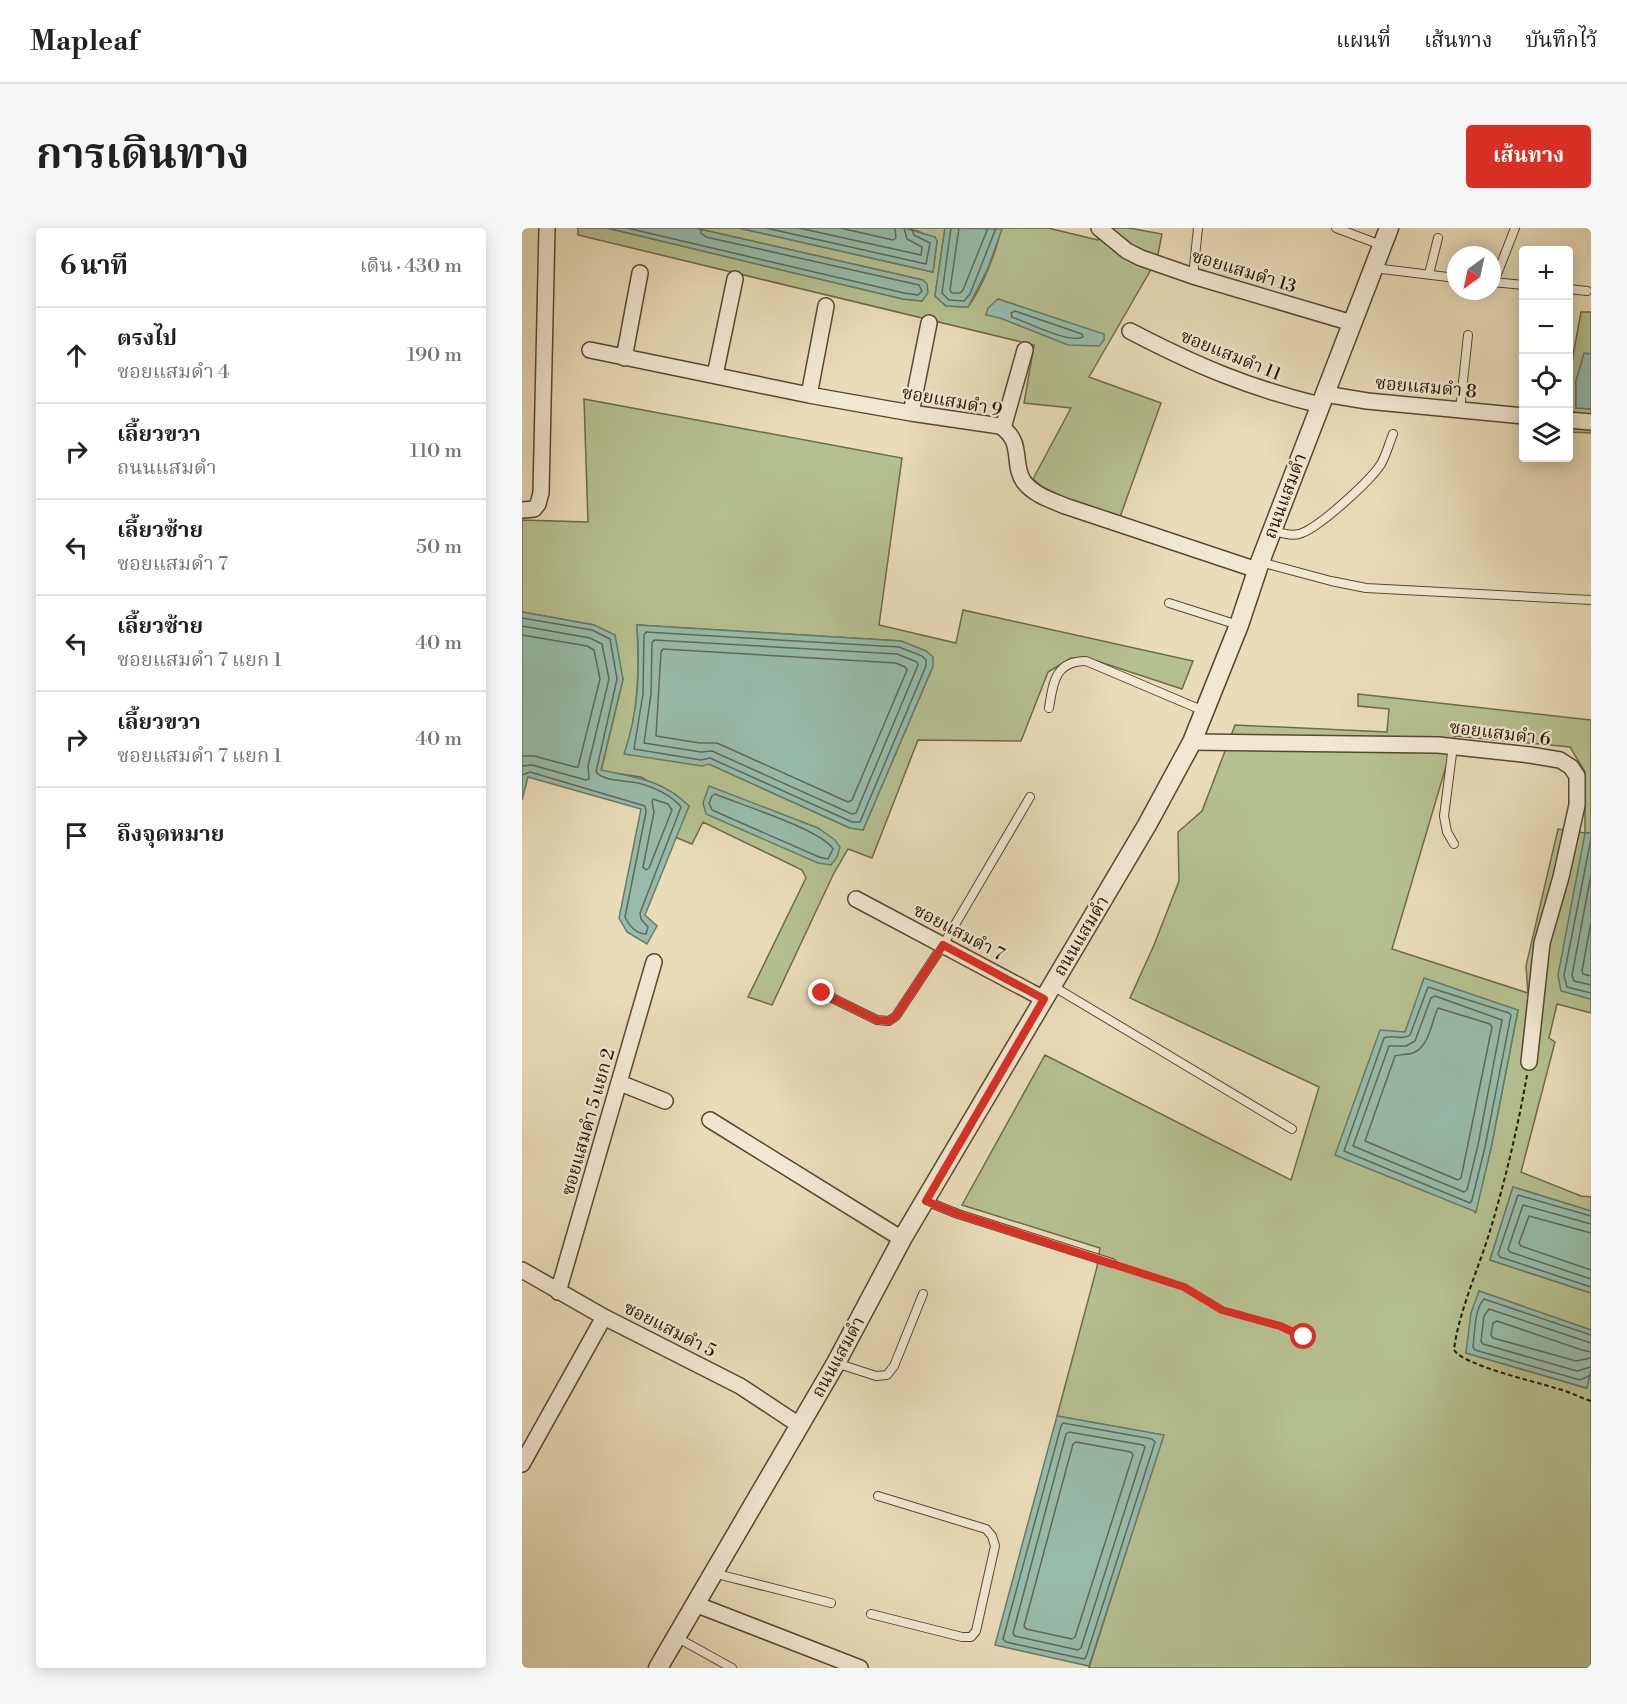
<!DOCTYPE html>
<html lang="th">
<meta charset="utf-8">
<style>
:root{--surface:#fff;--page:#f6f6f6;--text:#202124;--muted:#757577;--line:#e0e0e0;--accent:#d93025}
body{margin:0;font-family:"Libre Bodoni","Noto Serif Thai",serif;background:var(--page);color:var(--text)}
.controls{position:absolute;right:18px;top:18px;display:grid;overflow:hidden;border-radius:6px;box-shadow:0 3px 15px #0003}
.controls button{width:54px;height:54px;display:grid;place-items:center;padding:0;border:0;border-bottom:2px solid var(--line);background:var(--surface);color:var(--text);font:30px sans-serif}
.compass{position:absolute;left:925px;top:18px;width:54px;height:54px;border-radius:50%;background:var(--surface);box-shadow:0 3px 15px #0003;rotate:213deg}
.stop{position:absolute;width:18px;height:18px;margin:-14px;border:4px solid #d93025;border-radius:50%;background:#fff}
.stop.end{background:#d93025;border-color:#fff;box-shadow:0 2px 6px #0008}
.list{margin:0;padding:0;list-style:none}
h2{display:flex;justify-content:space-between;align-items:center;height:78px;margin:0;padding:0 24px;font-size:26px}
h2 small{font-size:20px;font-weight:400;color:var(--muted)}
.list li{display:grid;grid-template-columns:39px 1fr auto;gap:18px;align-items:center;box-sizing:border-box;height:96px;padding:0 24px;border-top:2px solid var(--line)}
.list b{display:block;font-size:22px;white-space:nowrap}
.list p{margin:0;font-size:20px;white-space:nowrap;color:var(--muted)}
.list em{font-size:20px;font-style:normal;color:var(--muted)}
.icon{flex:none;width:33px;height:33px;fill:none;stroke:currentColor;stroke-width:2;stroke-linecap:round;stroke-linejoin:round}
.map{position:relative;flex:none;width:1069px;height:1440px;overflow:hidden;border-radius:6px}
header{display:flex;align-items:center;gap:36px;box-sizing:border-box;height:84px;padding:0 30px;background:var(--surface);border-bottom:2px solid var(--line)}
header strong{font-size:28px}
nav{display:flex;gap:33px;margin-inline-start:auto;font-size:21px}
.intro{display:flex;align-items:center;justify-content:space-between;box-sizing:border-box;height:144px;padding:0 36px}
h1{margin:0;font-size:42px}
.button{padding:15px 27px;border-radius:6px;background:var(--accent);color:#fff;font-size:21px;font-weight:700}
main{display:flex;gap:36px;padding:0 36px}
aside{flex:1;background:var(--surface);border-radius:6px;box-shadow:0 3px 15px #0003}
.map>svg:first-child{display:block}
.green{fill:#b5c090;stroke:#6d6b49;stroke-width:1.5;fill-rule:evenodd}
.water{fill:#97bcac;stroke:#697a68;stroke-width:1.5}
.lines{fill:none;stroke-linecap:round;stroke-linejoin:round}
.shore{stroke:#5e6957;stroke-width:1.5}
.service-casing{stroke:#564830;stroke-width:10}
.minor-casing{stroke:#564830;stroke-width:18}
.tertiary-casing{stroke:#564830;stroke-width:21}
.path{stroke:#251602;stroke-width:2;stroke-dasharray:4.5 3;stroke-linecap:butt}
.service{stroke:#f1e8d2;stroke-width:8}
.minor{stroke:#f1e8d2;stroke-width:15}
.tertiary{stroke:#f1e8d2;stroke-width:18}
.route{stroke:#d93025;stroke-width:8}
.labels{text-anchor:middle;stroke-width:4.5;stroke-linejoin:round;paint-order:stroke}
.street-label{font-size:18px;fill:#251602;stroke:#f1e8d2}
</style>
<header>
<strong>Mapleaf</strong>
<nav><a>แผนที่</a><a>เส้นทาง</a><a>บันทึกไว้</a></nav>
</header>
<div class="intro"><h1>การเดินทาง</h1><a class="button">เส้นทาง</a></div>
<main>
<aside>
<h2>6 นาที<small>เดิน · 430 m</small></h2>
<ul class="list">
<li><svg class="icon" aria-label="ahead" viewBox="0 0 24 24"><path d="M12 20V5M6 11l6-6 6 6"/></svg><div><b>ตรงไป</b><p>ซอยแสมดำ 4</p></div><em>190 m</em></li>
<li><svg class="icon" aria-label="right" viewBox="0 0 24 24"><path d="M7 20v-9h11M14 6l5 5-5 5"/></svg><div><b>เลี้ยวขวา</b><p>ถนนแสมดำ</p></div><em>110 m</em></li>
<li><svg class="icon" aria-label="left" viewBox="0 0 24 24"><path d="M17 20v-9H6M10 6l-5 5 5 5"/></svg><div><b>เลี้ยวซ้าย</b><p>ซอยแสมดำ 7</p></div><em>50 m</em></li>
<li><svg class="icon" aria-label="left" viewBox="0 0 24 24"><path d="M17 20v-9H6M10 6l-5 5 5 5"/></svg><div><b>เลี้ยวซ้าย</b><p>ซอยแสมดำ 7 แยก 1</p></div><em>40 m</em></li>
<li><svg class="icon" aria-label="right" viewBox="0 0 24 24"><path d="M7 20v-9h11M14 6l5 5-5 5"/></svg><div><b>เลี้ยวขวา</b><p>ซอยแสมดำ 7 แยก 1</p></div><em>40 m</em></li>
<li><svg class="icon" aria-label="arrive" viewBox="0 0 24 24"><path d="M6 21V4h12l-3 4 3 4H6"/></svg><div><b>ถึงจุดหมาย</b></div></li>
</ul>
</aside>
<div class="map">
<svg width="1069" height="1440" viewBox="0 0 1069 1440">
<rect width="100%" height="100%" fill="#e9dcb9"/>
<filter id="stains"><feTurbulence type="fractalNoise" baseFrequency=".00333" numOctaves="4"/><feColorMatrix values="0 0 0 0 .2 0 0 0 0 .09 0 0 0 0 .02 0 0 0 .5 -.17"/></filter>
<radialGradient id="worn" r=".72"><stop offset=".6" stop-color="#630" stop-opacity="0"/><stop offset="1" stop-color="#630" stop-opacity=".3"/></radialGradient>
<path class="green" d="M56,0h29l296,71 19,2 1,-21 -228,-52h44l194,44 4,-31 -19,-10 -14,-3h41l-10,68 11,10 22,1c13,-18 30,-58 33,-79h47l50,12 1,-12h30l33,6 -5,25 -68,118 72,26 -41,114 -71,-24 -16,-14 38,-71 -47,-5 10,-58 -456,-110zM476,71l79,27 -91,-11z
M1059,84h10v42h-7l-8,27v26l15,2v24l-22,-1v-55z
M62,171l318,59 -23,167 77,18 7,-33 230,51 -11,28 -88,-29 -23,-2 -23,14 -27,69 -103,-1 -46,118 -24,-9 -15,26 -61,130 -24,-8 58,-119 -4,-8 -99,-48 -11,22 -17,-7 14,-31 -48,-29 -40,-6 22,-92 -29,-54 -72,-13v-92l66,2zM115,397l264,16 25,10 7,15 -70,164 -13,-2 -141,-64 -84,-10c14,-44 14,-83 12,-129z
M836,466l233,26v113h-5l-24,158 29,8v14l-34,-9 -8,34 6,4 -34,130 60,24 10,1v14l-78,-24 -23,73 101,33v37l-112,-39 -13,62 120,35 5,-19v299h-502l74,-233 -106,-19 40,-149 3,-19 -138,-43 83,-150 246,125 28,-93 -189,-89 24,-53 25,-64 -1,-49 24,-21 33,-86 152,7 2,-23 -31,-3zM933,508l115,11 15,25v61l-27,-4 -32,137 2,27 -136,-44zM996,782l-27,138 -16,64 -70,-180z"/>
<path class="water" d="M85,0h88l228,52 4,4 1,9 -6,8 -19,-2z
M217,0h165l31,9 2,4 -4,31z
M423,0l57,1 -14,39 -20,39 -22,-1 -11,-10z
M476,71l106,35v6l-5,6 -31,-1 -68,-27 -14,-3 2,-7z
M1062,125l7,1v55l-15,-1v-27z
M0,384l72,13 21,10 8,44 -22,91c34,7 62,10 88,36l-44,109 12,11 -10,18 -20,-12 -8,-14 22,-109 -113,-32 -6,23z
M115,397l264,16 25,10 7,6v9l-70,164 -13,-2 -141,-64 -7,2 -78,-12c15,-44 16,-83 13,-129z
M187,558l109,42 17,12 5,7 -3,10 -6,8 -13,-2 -112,-49 -3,-11z
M1063,605h6v166l-30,-8 -3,-16z
M902,750l94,32 -27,138 -15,64 -141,-57 45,-125 25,2z
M991,959l78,24v82l-101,-33z
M957,1063l112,39v39l-4,19 -121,-35 5,-40z
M535,1188l107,19 -75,231 -94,-21z"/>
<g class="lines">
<path class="shore" d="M105,0l277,65 14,2 4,-4 -3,-6 -213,-48 -5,-4v-5
M244,0l160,36 4,-21 -16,-8 -3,-7
M277,0l122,27 1,-8 -15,-8 -3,-11
M318,0l53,12 3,-2 -1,-10
M429,0l-9,65 7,7 15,1 6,-7 26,-66
M437,0l-9,62 2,3h8l3,-3 25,-62
M493,83l67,23 1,3c-14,7 -54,-14 -71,-20l-1,-4z
M0,390l70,12 18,9 7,40 -21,93c9,10 30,8 42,11 15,4 33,12 43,24l-41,106 1,6 7,8 -2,7c-11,0 -17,-9 -21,-17l21,-105 -1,-6 -115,-34 -8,3
M0,398l68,12 12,6 7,35 -21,87 1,13 -3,1 -54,-15 -10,1
M124,404l253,15 23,9 4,4v6l-66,156h-8l-142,-64 -9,2 -67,-11 9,-55 1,-59z
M0,407l65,11 7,4 6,29 -22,88h-3l-41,-11h-12
M132,412l243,14 20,8 1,3 -62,148 -4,1 -140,-63 -11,1 -57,-9 7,-49 1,-51z
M141,421l233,14 9,4 2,3 -55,130 -4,2 -131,-59h-17l-44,-7 5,-84z
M193,566c24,10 107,36 118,55l-5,10 -9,-2 -107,-47 -3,-7 3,-7z
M131,571l15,5 4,6 -23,58 -3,2 -3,-3 11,-55 -2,-10z
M1069,611l-27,136 3,12 24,6
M1069,647l-19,100 2,6 17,4
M1069,694l-9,49 1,3 8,2
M906,759l81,26 2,2 -26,132 -13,53 -2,3 -126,-52 40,-113c8,-4 18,3 26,-3z
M913,768l67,24 -24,125 -11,45 -3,2 -111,-46 36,-100h17l9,-5 16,-43z
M916,780l52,16 2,3 -31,151 -3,2 -93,-39 30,-85c6,-2 12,-1 18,-3 17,-7 18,-31 25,-45z
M1069,988l-73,-21 -20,59 2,3 91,30
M1069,996l-68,-19 -15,44 2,3 81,27
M1069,1005l-62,-17 -10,27 2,3 70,24
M1069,1107l-107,-36c-10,11 -9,33 -11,48l2,3 105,30 11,-5
M1069,1115l-102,-34 -5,7 -3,25 2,3 94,27 14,-4
M1069,1124l-9,-2 -85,-29 -4,2 -2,12 2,3 83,23 15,-3
M541,1195l89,16 3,3 -69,215 -2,2 -78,-17 -3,-3 58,-213z
M547,1204l74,13 2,2 -64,201 -3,2 -63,-14 -2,-3 53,-199z
M554,1214l55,10 2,3 -58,182 -3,2 -46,-10 -2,-3 49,-182z"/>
<defs>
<path id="service" d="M814,0l45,17
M852,40l82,10
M907,46l9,-36
M671,48l5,-48
M970,54l32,3
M972,54l21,-54
M1046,61l19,2
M938,182l8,-75
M750,302c9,3 18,6 27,4 19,-5 71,-53 82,-70 5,-9 8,-20 12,-30
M738,334l71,19 35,7 225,12
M647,375l69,22
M527,480c4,-25 6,-47 37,-47l118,50
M931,518l-9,70 3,16 7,12
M529,757l241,144
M300,765l55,27 12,1 7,-5 47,-71 87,-148
M404,973l32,13 154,49
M314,1135l40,13 11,-1 7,-9 29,-72
M191,1345l118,30
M349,1386l91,23h9l5,-6 19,-85 -3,-10 -6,-7 -108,-33
M154,1409l56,31"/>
<path id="minor" d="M577,0l28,23 14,7 52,18 159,47
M608,103c65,34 119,57 190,74
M68,122l219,45 102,18 89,13c25,16 11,38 24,56 10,13 27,18 41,24l192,64
M102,130l16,-85
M193,147l20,-96
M803,166l42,7 157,15
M287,167l17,-89
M389,185l18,-90
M1046,192l23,2
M481,200l22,-78
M0,282l12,-1 4,-5 3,-11 6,-265
M670,514l246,3 92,10 30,5 11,7 6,9v29l-16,72 -19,66 -13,119
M334,671l188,100
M98,855l45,18
M188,892l192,119
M0,1042l82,47 136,69 59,39
M36,1064l96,-330
M0,1236l82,-147
M173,1376l165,64"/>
<path id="tertiary" d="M136,1440l178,-305 66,-124 245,-414 45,-83 47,-117 21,-63 129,-334"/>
</defs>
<use href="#service" class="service-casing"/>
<use href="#minor" class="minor-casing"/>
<use href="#tertiary" class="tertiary-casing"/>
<path class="path" d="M1005,847c-9,52 -22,106 -37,156 -11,36 -32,83 -36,119 11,16 80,31 101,38 13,3 24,9 36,13
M599,1038l63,21 38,23 58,16 24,11"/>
<use href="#service" class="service"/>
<use href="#minor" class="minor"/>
<use href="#tertiary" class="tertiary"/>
</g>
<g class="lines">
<path class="route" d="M300,765l55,27 12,1 7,-5 47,-71 101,54 -118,202 32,13 226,73 38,23 58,16 24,11"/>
</g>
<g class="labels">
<g class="street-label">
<text transform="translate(722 43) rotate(17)" y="6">ซอยแสมดำ 13</text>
<text transform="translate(709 127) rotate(22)" y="6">ซอยแสมดำ 11</text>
<text transform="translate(904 159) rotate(5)" y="6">ซอยแสมดำ 8</text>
<text transform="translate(430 173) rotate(10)" y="6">ซอยแสมดำ 9</text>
<text transform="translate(763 268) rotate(-69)" y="6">ถนนแสมดำ</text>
<text transform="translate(978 505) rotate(7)" y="6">ซอยแสมดำ 6</text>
<text transform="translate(437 704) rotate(28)" y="6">ซอยแสมดำ 7</text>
<text transform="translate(559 708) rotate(-59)" y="6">ถนนแสมดำ</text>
<text transform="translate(66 894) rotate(-74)" y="6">ซอยแสมดำ 5 แยก 2</text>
<text transform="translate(148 1101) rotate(27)" y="6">ซอยแสมดำ 5</text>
<text transform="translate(316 1129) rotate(-61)" y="6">ถนนแสมดำ</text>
</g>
</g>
<rect width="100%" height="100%" filter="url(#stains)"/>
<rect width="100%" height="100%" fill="url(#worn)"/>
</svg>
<div class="controls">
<button>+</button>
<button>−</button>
<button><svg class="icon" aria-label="locate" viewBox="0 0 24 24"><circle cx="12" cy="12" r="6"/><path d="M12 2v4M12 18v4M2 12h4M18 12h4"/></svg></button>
<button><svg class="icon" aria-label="layers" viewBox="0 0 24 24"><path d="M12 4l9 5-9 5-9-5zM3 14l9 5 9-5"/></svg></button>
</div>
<svg class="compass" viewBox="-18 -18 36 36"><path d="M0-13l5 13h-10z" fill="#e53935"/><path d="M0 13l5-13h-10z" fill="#757577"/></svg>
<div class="stop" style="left:782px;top:1109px"></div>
<div class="stop end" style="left:300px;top:765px"></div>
</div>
</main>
